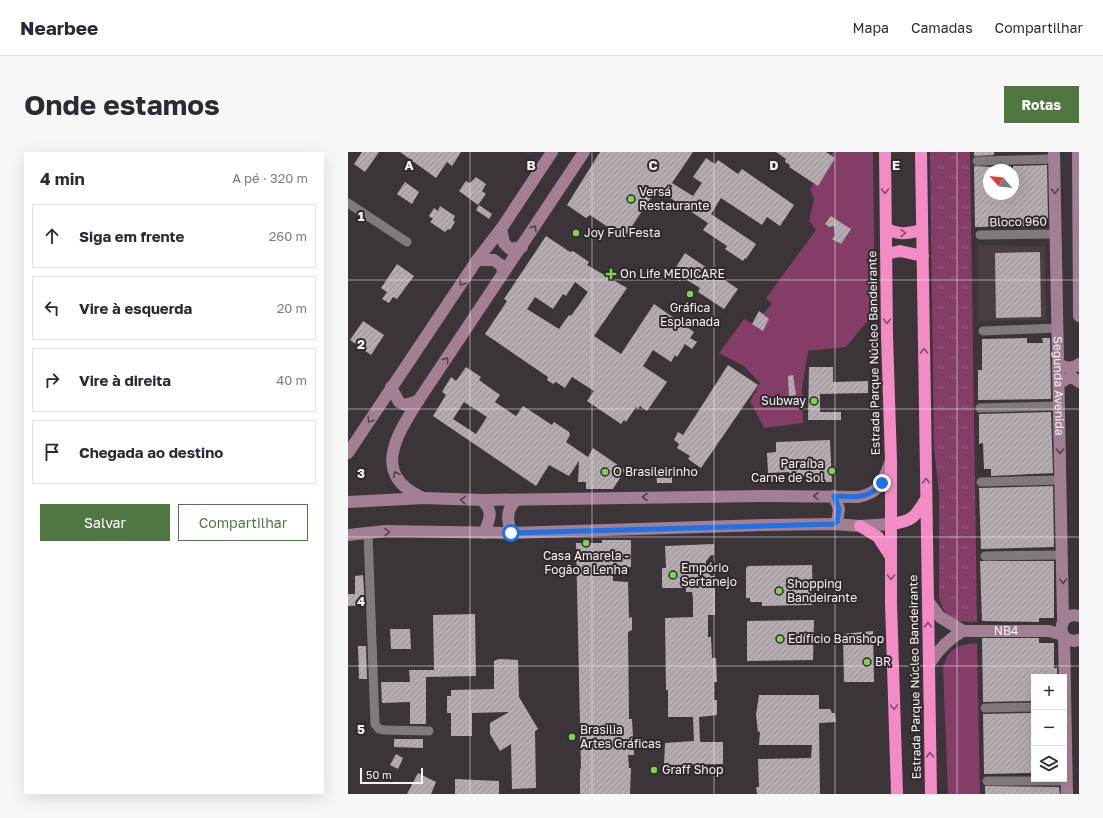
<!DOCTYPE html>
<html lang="pt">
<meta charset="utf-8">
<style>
:root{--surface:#fff;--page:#f7f7f7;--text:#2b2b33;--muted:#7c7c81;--line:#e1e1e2;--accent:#507641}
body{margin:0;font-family:"Golos Text",sans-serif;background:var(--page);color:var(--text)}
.controls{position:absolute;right:12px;bottom:12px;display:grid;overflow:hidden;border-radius:0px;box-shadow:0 4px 16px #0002}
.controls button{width:36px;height:36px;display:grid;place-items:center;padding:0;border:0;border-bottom:1px solid var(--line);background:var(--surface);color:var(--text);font:20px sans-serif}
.compass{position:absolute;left:635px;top:12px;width:36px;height:36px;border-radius:50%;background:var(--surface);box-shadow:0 4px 16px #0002;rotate:297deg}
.scale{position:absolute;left:12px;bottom:10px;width:63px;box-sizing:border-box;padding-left:4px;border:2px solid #f6f2f4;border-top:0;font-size:11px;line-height:14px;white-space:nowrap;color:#f6f2f4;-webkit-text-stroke:3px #312a2d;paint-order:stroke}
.stop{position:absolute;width:12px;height:12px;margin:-9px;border:3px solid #1a73e8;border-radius:50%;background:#fff}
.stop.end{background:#1a73e8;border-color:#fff;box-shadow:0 1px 4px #0008}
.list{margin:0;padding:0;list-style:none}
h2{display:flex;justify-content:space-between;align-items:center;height:52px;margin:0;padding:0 16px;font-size:17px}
h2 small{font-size:13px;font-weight:400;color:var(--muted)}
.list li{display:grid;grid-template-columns:26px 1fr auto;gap:12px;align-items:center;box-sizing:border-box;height:64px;margin:0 8px 8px;padding:0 8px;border:1px solid var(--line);border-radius:0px}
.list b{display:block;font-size:15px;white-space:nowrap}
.list em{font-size:13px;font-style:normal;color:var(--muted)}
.actions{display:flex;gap:8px;padding:12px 16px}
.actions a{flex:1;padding:9px 0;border:1px solid var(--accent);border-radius:0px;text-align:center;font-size:14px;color:var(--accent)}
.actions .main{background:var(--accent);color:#fff}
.icon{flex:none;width:22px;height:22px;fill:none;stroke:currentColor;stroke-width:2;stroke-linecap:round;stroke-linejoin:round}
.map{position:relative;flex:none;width:731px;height:642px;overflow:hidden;border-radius:0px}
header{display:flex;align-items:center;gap:24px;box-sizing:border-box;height:56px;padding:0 20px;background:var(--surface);border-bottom:1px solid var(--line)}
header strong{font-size:19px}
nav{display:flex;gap:22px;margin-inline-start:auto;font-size:14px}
.intro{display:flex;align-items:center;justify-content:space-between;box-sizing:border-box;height:96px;padding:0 24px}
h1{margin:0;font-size:28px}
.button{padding:10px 18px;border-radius:0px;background:var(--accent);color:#fff;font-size:14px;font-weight:700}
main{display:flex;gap:24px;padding:0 24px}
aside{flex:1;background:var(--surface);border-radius:0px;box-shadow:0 4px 16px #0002}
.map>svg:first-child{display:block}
.built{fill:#4a3e44}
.grass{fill:url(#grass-tufts)}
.park{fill:#843d66}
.building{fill:url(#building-hatch);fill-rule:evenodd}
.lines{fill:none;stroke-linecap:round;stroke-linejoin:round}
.street{stroke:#817a7d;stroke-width:9}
.secondary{stroke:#a37f93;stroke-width:12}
.highway{stroke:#f38bc5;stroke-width:12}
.oneway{stroke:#7f516a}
.oneway2{stroke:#53444c}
.route{stroke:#1a73e8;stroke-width:5}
.grid{fill:none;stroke:#f6f2f4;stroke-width:1;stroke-opacity:0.55}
.poi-dot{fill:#7ed153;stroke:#312a2d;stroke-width:1.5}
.labels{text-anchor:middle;stroke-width:4;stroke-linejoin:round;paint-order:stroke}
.poi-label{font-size:12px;fill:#f6f2f4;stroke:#312a2d;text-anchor:start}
.street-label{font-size:12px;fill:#f6f2f4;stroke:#312a2d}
.grid-label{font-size:13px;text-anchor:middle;font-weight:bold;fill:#f6f2f4;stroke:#312a2d;stroke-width:4;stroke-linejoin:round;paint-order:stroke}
</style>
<header>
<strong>Nearbee</strong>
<nav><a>Mapa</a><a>Camadas</a><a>Compartilhar</a></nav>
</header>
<div class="intro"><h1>Onde estamos</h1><a class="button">Rotas</a></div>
<main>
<aside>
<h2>4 min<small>A pé · 320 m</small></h2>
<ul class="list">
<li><svg class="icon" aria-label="ahead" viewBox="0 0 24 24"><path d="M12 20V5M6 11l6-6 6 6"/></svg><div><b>Siga em frente</b></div><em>260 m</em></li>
<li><svg class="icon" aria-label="left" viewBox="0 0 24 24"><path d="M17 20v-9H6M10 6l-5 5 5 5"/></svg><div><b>Vire à esquerda</b></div><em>20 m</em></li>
<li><svg class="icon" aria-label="right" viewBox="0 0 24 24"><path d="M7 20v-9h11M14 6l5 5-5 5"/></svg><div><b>Vire à direita</b></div><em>40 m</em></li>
<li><svg class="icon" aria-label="arrive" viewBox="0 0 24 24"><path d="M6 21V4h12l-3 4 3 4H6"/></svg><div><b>Chegada ao destino</b></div></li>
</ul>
<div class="actions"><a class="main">Salvar</a><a>Compartilhar</a></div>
</aside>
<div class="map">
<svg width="731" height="642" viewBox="0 0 731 642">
<defs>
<pattern id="grass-tufts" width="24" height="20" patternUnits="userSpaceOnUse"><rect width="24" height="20" fill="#843d66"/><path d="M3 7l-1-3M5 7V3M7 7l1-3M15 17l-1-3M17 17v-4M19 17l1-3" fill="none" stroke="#965a7c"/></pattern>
<pattern id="building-hatch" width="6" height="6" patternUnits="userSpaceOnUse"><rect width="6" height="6" fill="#b4acb0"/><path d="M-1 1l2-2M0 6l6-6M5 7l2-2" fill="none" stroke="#9a9396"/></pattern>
</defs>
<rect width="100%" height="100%" fill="#3b3438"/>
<path class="built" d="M630,93l67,1 1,74 -68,1z"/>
<path class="grass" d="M582,0h40l7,470c-23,0 -30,-1 -38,-24v-105l-5,-46z"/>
<path class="park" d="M485,0h40l2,160 -29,35 -38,4 -6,38 1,34 -39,5 -14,-27 10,-18 -16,-17 -25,-13 25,-34 10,5 18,-20 -6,-6 50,-68 -7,-9 5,-22 -4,-10z
M629,491l3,151h-32l-5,-126c6,-21 14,-23 34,-25z"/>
<path class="building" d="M14,0h17l-14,20 -11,-8z
M52,0h61l-9,14 -5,-4 -11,16z
M252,0h93l-21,31 21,13 9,-13 -9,-6 13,-19 9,6 3,-4 20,14 4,-5 52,36 -14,21 -13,-9 -5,8 -41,-27 -10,16 45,30 -10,15 -1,-1 -2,3 -18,-12 2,-3 -24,-16 5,-7 -51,-34 -33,49 -34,-23 -4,3 -19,-13z
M428,0h50l9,6 -17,28 -29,-19 1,-2 -5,-3 1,-3z
M626,0h20v3l-20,1z
M699,13l1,55h-8v6l-65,1 -1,-61 20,1v3h-5v24h24v-28z
M128,25l10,7 -4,7 4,3 -8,11 -19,-14 7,-10 4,2z
M57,30l14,10 -7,12 -15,-10z
M131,53l13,9 -3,5 -13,-9z
M92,54l15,10 -2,4 2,2 -5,8 -2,-1 -3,3 -15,-10 3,-3 -4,-3 5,-8 4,3z
M483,64l12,8 -7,1 7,-1 8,5 -10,15 -9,-5 3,-3 -1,-10 -5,1 -4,-3z
M198,84l24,16 3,-1 16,11 -2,3 40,23 -33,48 27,18 33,-50 40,28 -4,6 7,4 -5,7 -7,-5 -8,13 -2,-2 -4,7 -18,-12 -10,16 24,16 -20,29 -7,-5 -2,3 -2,-2 -10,15 -2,-2 -3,4 -34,-23 7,-10 -22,-14 -7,11 -9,-6 -3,2 -6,-4 1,-3 -63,-43 22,-33 -3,-2zM227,130l13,10 -17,24 -2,-1 -10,14 -32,-20 8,-12 18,12 10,-15 3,2z
M692,100l1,65 -45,1 -1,-65z
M337,101l53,36 -14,20 -26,-17 2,-4 -18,-11 -2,4 -9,-6z
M49,112l17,12 -17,23 -4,-2 -4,6 -7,-4 5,-7 -6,-4z
M411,159l10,8 -6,12 -11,-7z
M15,169l21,14 -13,20 -21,-15z
M679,186v5h16l-1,-5h8l1,61 -73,1v-30h4v-31z
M380,213l30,20 -57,83 -13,-9 2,-3 -13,-8 2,-4 -5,-4 4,-8 5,3z
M118,215l15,10 -2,3 21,15 -5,7 21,14 7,-10 29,19 2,-3 15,10 1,3 -4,7 22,15 5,-9 32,22 -12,19h-27v-7h-8l1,-21 -10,15 -20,-11 -13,21 -103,-70 13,-21 -4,-3 9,-15 5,4zM116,250l23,15 -11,17 -23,-15z
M461,215h24v15l35,-1v12l-48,1v18h21v8h-33z
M445,223l3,20 -7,1 -1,-20z
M703,260l2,61 -62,3v-7h-7l-1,-26 -4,1v-30z
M482,288l2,42h-17l-1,-6h-25v-4l-21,1 -1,-20 9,-1v-10z
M308,320h16v11h-15z
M705,334l1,61 -73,2 -2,-61z
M254,388h29v27l-18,1v13l15,1 1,36 3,-1v13l-4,2 1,87h3l2,36h-6l1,13h2l-1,26h-50v-25h1l-5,-226h26z
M366,392v11h-3l-5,6v10l5,5h4v39h-7v22h3l1,21h4l1,24h-3v18h3v15l-18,2 1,25h23v22l-59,1 1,-22 29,-2 -1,-24h-25v-27h-2l-1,-72 28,-1v-18l-1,-7h-6v-4h-24v-20h4l-1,-22z
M632,409h74v57h-15v4l-57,-1z
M464,413l1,39 -2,1 -49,1v-4h-12v-4h-4v-30l2,-2z
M15,423l2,30 -17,1v-12h7v-18z
M127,462l1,62 -50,1v47h-16v-22l-28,1 -1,-21h29l-1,-12h25l-1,-55z
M466,468l-1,40 -66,1v-40z
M42,477h20l1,20h-20z
M525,479l1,51h-30l-1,-48z
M634,486h57v5h15v25h3v9h-23l-1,24 -50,1z
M10,494h8l1,33h-8z
M151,507l19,1 1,37 19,32 -3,2 1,57 -24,1 -1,-45 -11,7 -10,-17v-11l19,-11 -37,1v23h-21v-23h-4v-17h4v-6l43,-1v-28z
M411,543h60v14h11l2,4h3l1,9 -17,1 1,71h-63l-1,-7h3l-1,-28 53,-1 1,-13h-53l1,-13h-2l-2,-17z
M685,561l1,60 -50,1 -1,-60z
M46,587h29v9l-29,-1z
M48,602l7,4 -5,11 -8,-4z
M70,621l18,9 -5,12h-24z
M107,627l44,2v13h-44z
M637,634l74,1 1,7h-75z"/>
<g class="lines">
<path class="street" d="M629,9l77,-2
M0,51l59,39
M632,83l76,-1
M635,179l74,-3
M632,256l79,-2
M633,330l80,-2
M20,381l7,191 4,5 4,1 46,1
M637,404l77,-1
M637,556l49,-1
M639,629h80"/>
<g class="secondary">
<path id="s1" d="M706,0l9,468"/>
<path d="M730,0l1,164"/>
<path d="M153,77l3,14 6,6 12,-2"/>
<path d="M129,108h17l8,6 1,7"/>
<path d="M710,212c7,4 15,5 21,0"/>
<path d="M711,232c7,-6 13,-9 20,-2"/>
<path d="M43,235l8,15 6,3 13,-4"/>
<path d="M0,301l129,-193 24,-31 51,-77"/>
<path d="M486,344l5,13 -2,13 -3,2"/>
<path d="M73,345c-50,-23 -24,-62 -3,-96l166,-249"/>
<path d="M134,348c12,12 8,18 2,33"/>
<path d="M0,350l76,-4 58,2 286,-4 90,1c23,-4 25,-17 33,-36"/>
<path d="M163,381c-4,-14 -5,-23 5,-33"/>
<path d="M0,383l38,-4 125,2 255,-8 68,-1 26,2 31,-2"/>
<path d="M580,449l12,16 23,14"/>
<path d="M731,464c-15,-4 -23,12 -13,23l8,2 5,-1"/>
<path d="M716,484l3,158"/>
<path id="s2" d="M581,512c9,-14 19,-25 34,-33h86l14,4"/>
</g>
<path class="highway" d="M537,0l2,183 4,126v142l6,191
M573,0l10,642
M538,76c12,8 23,5 36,2
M538,102l14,-3 23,5
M543,372c22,-3 24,-7 35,-25
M512,374l18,11 13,20"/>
</g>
<defs><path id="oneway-chevron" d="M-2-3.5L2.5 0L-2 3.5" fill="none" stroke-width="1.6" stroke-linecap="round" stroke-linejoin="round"/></defs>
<g class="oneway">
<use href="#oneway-chevron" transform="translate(537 39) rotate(89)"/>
<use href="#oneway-chevron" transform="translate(555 81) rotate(-2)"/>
<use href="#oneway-chevron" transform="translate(539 169) rotate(90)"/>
<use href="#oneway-chevron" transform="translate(576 199) rotate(-91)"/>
<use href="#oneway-chevron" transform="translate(578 329) rotate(-91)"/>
<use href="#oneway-chevron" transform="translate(543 425) rotate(91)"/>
<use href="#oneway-chevron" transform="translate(580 473) rotate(-91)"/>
<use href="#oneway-chevron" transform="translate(546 555) rotate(88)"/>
<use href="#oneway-chevron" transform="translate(582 603) rotate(-91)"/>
</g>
<g class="oneway2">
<use href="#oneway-chevron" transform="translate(707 39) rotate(88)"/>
<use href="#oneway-chevron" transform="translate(186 76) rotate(-58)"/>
<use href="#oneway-chevron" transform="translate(114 131) rotate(123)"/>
<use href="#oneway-chevron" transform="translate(98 208) rotate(-55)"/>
<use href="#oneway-chevron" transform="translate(22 268) rotate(123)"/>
<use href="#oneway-chevron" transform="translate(712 299) rotate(89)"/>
<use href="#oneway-chevron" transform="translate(48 322) rotate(-114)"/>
<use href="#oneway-chevron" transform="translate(468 344) rotate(180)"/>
<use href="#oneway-chevron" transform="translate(297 345) rotate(180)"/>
<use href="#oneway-chevron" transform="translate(115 348) rotate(-178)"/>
<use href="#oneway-chevron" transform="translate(39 380) rotate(-1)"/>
<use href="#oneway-chevron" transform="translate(715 429) rotate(89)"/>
</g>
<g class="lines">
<path class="route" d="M163,381l323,-9 3,-2 2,-13 -5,-13c19,1 35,4 48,-13"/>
</g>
<path class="grid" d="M122,0v642M244,0v642M366,0v642M487,0v642M609,0v642M0,128h731M0,257h731M0,385h731M0,514h731"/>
<g class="poi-dot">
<circle cx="283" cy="47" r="4"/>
<circle cx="228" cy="81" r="4"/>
<path d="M261 116h4v4h4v4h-4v4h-4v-4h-4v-4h4z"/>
<circle cx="342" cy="142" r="4"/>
<circle cx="466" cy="249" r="4"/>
<circle cx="484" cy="319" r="4"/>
<circle cx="257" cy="320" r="4"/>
<circle cx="238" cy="391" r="4"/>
<circle cx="325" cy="423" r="4"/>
<circle cx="431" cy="439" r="4"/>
<circle cx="432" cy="487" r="4"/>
<circle cx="519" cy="510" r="4"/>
<circle cx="224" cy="585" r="4"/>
<circle cx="306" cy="618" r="4"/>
</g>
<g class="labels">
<g class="poi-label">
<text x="291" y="44">Versá<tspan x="291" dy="14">Restaurante</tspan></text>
<text x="236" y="85">Joy Ful Festa</text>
<text x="272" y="126">On Life MEDICARE</text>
<text x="342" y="160" text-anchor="middle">Gráfica<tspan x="342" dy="14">Esplanada</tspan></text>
<text x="458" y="253" text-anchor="end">Subway</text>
<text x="476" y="316" text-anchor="end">Paraíba<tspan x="476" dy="14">Carne de Sol</tspan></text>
<text x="265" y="324">O Brasileirinho</text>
<text x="238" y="408" text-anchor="middle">Casa Amarela -<tspan x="238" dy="14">Fogão a Lenha</tspan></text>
<text x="333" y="420">Empório<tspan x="333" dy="14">Sertanejo</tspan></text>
<text x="439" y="436">Shopping<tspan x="439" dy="14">Bandeirante</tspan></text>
<text x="440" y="491">Edíficio Banshop</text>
<text x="527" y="514">BR</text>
<text x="232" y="582">Brasilia<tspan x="232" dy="14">Artes Gráficas</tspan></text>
<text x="314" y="622">Graff Shop</text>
</g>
<g class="street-label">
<text transform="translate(670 70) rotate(-1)" y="4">Bloco 960</text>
<text transform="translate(526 201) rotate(-91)" y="4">Estrada Parque Núcleo Bandeirante</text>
<text dy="4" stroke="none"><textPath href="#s1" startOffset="234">Segunda Avenida</textPath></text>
<text dy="4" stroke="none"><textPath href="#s2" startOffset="91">NB4</textPath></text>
<text transform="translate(567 525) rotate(-91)" y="4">Estrada Parque Núcleo Bandeirante</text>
</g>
</g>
<g class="grid-label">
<text x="61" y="18">A</text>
<text x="183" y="18">B</text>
<text x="305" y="18">C</text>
<text x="426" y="18">D</text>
<text x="548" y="18">E</text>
<text x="13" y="69">1</text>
<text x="13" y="197">2</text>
<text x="13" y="326">3</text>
<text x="13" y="454">4</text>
<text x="13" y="582">5</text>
</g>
</svg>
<div class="controls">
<button>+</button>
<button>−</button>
<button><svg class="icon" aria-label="layers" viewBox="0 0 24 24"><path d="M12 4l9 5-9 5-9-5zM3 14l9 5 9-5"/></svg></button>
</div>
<svg class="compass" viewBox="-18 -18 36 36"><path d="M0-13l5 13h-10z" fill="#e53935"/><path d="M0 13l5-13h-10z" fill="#7c7c81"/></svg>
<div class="scale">50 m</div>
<div class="stop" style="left:163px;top:381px"></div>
<div class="stop end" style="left:534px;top:331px"></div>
</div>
</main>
